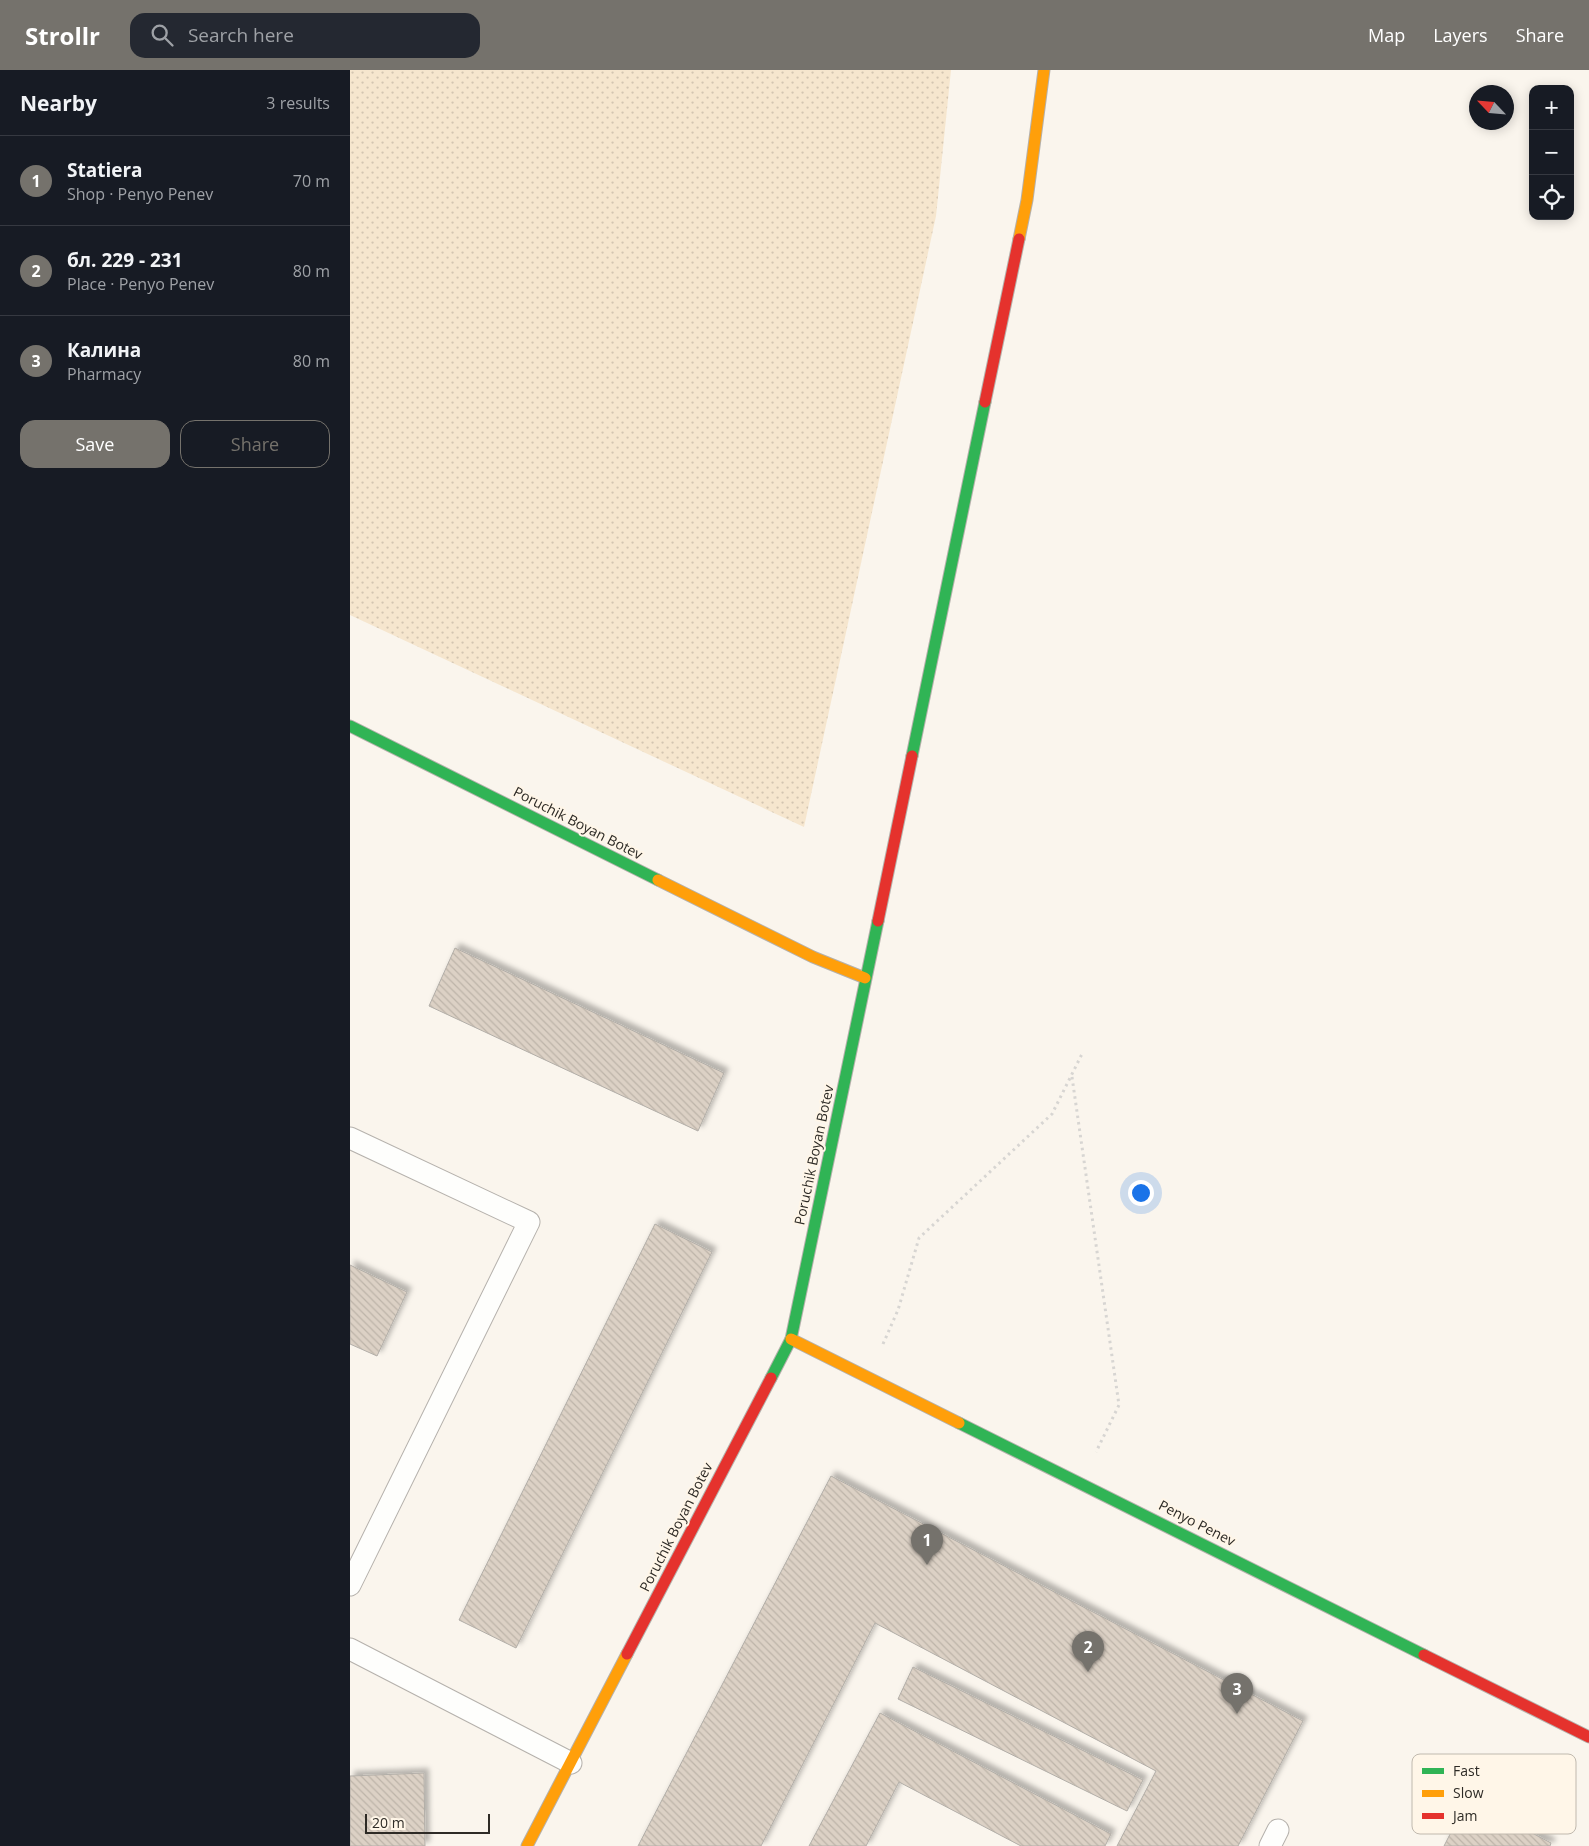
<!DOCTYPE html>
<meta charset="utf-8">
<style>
:root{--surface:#171b24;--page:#242831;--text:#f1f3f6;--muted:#9ea1a6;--line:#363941;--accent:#75726c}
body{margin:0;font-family:"Open Sans",sans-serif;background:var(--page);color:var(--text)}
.controls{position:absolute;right:15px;top:15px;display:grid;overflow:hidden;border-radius:10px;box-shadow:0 2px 12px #0003}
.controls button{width:45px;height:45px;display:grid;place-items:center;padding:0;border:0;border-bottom:1px solid var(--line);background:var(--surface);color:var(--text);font:25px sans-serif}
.compass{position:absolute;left:1119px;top:15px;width:45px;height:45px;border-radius:50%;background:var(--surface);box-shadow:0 2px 12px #0003;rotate:296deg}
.scale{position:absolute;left:15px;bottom:12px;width:125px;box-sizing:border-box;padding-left:5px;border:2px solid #2e2b26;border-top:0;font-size:14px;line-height:18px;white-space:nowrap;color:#2e2b26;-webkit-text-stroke:4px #fff6e8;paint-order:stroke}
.you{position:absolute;left:790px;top:1122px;width:18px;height:18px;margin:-12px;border:4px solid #fff;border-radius:50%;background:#1a73e8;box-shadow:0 0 0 8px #1a73e833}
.badge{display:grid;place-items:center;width:32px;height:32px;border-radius:50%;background:var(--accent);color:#fff;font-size:16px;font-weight:700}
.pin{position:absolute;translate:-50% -41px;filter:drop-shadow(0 1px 2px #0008)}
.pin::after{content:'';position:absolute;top:26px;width:18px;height:15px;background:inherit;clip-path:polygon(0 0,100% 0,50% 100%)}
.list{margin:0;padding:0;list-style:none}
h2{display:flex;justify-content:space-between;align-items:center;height:65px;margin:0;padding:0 20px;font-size:21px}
h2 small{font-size:16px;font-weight:400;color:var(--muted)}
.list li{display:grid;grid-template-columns:32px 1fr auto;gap:15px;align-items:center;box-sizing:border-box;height:90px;padding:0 20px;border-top:1px solid var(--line)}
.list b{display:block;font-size:19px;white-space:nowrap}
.list p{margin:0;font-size:16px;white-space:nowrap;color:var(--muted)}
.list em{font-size:16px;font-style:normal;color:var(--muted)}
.actions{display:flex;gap:10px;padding:15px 20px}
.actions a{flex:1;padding:11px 0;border:1px solid var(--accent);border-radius:15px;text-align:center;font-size:18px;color:var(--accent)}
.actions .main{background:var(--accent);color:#fff}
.icon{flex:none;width:28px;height:28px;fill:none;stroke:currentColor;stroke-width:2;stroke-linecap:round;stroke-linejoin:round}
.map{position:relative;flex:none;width:1239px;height:1776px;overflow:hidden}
header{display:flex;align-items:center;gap:30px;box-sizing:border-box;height:70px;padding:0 25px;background:var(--accent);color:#fff}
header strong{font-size:24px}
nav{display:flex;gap:28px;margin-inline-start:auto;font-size:18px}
.search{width:350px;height:45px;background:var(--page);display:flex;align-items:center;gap:12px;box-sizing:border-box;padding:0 18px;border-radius:15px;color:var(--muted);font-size:19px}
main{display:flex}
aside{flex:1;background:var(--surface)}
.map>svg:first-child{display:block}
.green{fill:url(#green-dots)}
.building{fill:url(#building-back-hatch);stroke:#b2aea8;filter:url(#shadow)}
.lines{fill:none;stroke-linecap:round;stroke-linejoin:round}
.lane-casing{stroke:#b5b1ac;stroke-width:23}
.fast-casing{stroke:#b5b1ac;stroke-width:13}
.slow-casing{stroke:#b5b1ac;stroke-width:13}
.jam-casing{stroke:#b5b1ac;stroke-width:13}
.path{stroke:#d7d5d2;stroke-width:3;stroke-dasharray:2.5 4;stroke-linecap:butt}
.lane{stroke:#fefefc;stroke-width:21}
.fast{stroke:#30b455;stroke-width:11}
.slow{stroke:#ff9f0a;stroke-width:11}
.jam{stroke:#e5322d;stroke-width:11}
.labels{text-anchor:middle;stroke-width:4;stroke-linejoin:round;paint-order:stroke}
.street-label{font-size:14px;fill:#2e2b26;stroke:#fff6e8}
.key{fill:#fff6e8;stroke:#c0b9ae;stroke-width:1}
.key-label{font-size:14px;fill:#2e2b26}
</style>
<header>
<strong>Strollr</strong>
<div class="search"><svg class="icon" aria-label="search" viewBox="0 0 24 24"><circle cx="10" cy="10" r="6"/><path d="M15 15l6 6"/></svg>Search here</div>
<nav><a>Map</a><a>Layers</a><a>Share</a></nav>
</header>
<main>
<aside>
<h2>Nearby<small>3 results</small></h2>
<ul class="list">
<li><span class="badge">1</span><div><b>Statiera</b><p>Shop · Penyo Penev</p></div><em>70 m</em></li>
<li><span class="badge">2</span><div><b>бл. 229 - 231</b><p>Place · Penyo Penev</p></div><em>80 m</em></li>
<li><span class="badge">3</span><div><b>Калина</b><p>Pharmacy</p></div><em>80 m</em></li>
</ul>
<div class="actions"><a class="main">Save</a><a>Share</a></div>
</aside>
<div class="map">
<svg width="1239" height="1776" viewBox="0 0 1239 1776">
<defs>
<pattern id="green-dots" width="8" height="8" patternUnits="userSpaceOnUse" patternTransform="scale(1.25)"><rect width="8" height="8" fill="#f6e6ce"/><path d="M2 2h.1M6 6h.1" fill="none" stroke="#d3c5b1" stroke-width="1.8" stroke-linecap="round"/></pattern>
<pattern id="building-back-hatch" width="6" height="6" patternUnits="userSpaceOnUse" patternTransform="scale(1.25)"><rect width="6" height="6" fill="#dcd1c5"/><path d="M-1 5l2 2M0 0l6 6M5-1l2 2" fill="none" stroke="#bdb4a9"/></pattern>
<filter id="shadow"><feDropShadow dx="4.5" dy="-4.5" stdDeviation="2.5" flood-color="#0004"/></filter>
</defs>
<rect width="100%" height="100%" fill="#faf5ed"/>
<path class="green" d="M0,0h601l-15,146 -132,611 -454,-212z"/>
<path class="building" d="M105,878l269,125 -26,58 -269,-125z
M305,1154l57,28 -196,396 -57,-28z
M0,1195l57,27 -30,64 -27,-12z
M481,1406l472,245 -65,125h-121l39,-75 -281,-148 -114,223h-123z
M563,1597l230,113 -16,31 -229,-112z
M530,1643l231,121 -6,12h-84l-122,-64 -33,64h-57z
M74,1703l1,73h-75v-70z
M1118,1729l83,44 -1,3h-106z"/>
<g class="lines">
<defs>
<path id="lane" d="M0,1068l179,84 -179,363
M0,1579l221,114
M920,1776l8,-16"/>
<path id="fast" d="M0,656l308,154
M562,686l73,-354
M421,1308l20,-39 87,-418
M609,1353l465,232"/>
<path id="slow" d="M669,169l8,-39 17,-130
M308,810l155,77 52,21
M441,1269l168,84
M177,1776l100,-192"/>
<path id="jam" d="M635,332l34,-163
M528,851l34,-165
M277,1584l144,-276
M1074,1585l165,82"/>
</defs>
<use href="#lane" class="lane-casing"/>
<use href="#fast" class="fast-casing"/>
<use href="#slow" class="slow-casing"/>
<use href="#jam" class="jam-casing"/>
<path class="path" d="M722,1007l47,328 -23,47
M533,1274l15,-34 21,-72 133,-124 31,-62"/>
<use href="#lane" class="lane"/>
<use href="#fast" class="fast"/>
<use href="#slow" class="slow"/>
<use href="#jam" class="jam"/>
</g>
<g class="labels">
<g class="street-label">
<text transform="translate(228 753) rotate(27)" y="5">Poruchik Boyan Botev</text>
<text transform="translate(464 1085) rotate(-78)" y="5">Poruchik Boyan Botev</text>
<text transform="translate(847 1453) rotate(27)" y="5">Penyo Penev</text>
<text transform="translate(326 1457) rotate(-63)" y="5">Poruchik Boyan Botev</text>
</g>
</g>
<rect x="1062" y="1684" width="164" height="80" rx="8" class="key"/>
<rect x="1072" y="1698" width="22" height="6" fill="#30b455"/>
<rect x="1072" y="1720" width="22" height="7" fill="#ff9f0a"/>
<rect x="1072" y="1743" width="22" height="6" fill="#e5322d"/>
<g class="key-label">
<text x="1103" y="1706">Fast</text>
<text x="1103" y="1728">Slow</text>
<text x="1103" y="1751">Jam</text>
</g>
</svg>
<div class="controls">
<button>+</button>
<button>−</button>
<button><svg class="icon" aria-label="locate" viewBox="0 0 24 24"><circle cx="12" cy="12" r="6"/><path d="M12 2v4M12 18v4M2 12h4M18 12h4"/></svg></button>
</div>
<svg class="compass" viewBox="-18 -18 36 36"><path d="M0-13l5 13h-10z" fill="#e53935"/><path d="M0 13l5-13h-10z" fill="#9ea1a6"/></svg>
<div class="scale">20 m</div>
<div class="you"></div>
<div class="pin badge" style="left:577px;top:1495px">1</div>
<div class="pin badge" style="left:738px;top:1602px">2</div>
<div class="pin badge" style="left:887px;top:1644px">3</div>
</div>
</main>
